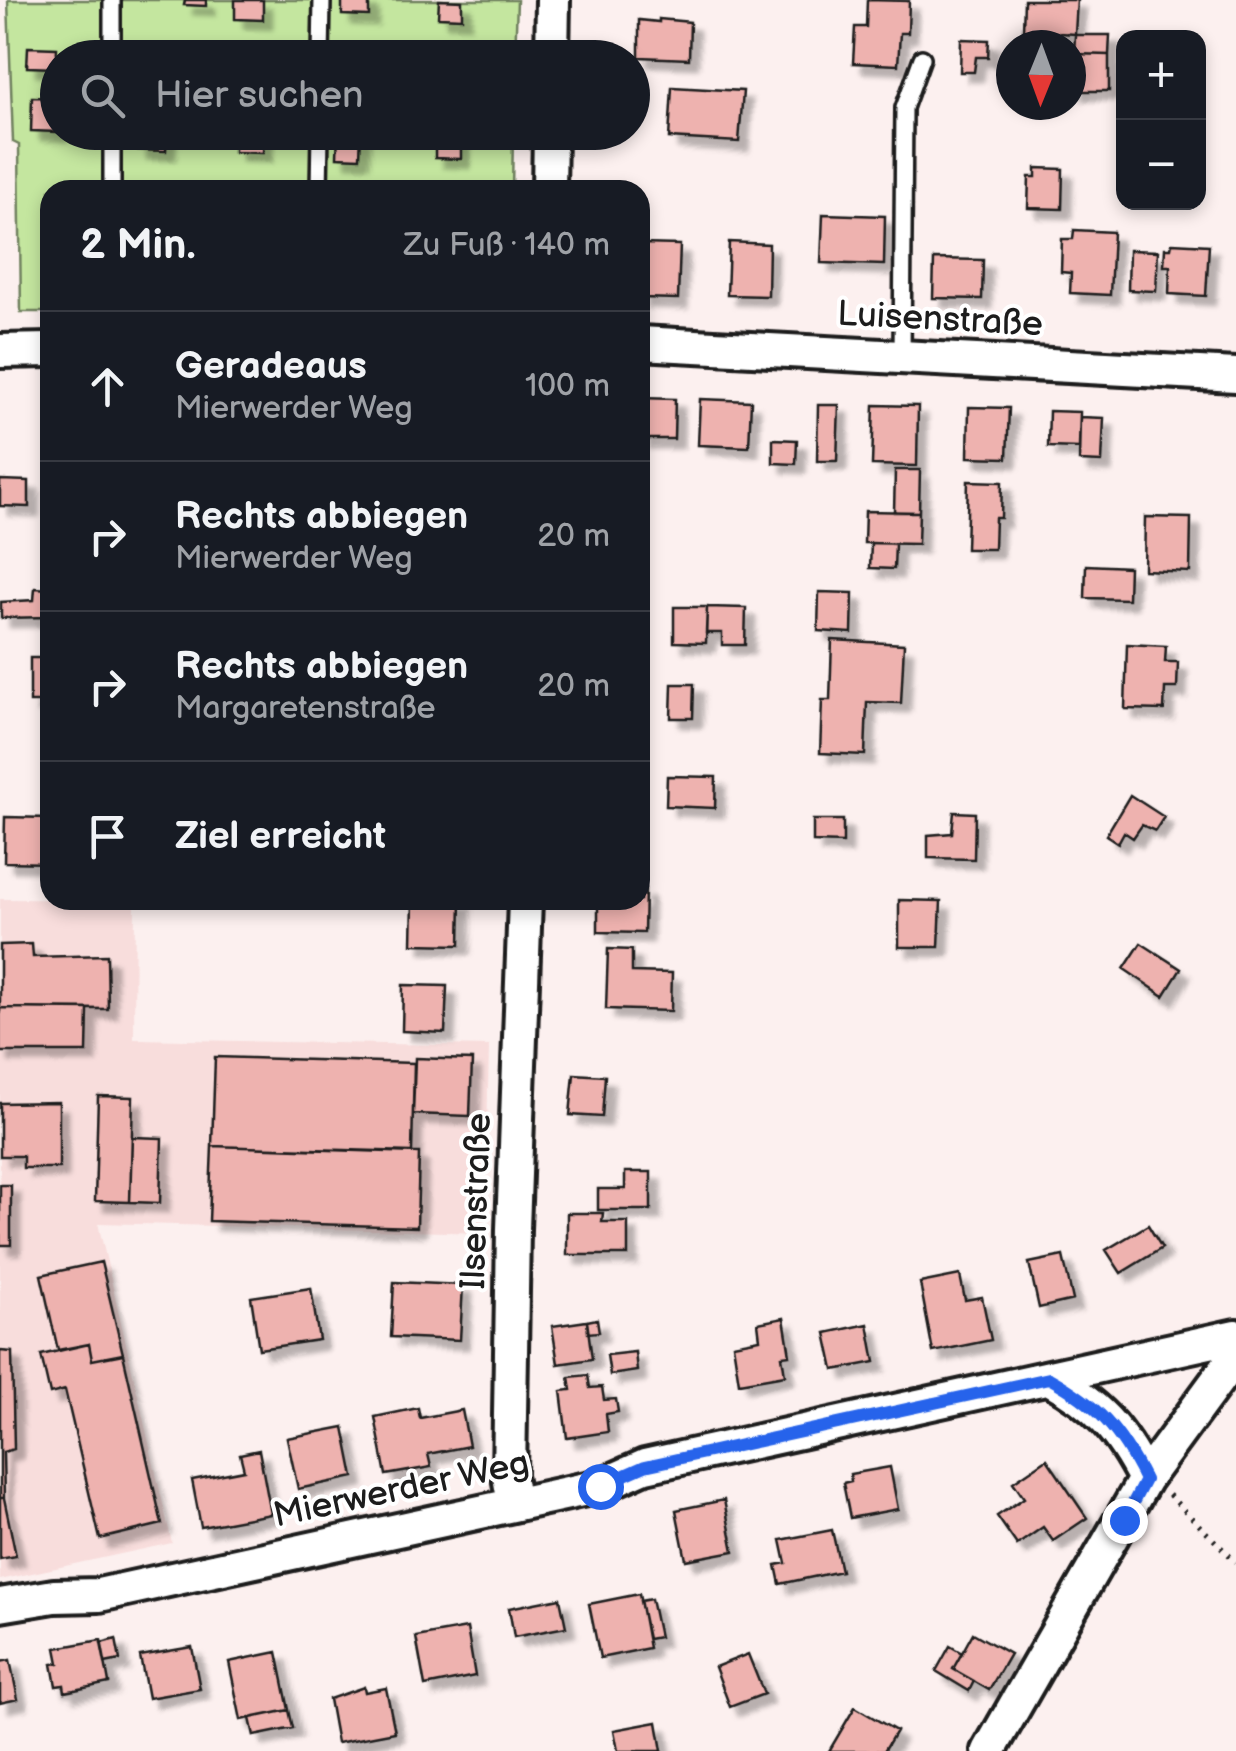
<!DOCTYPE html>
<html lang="de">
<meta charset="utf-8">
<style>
:root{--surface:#171b24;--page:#20242c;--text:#f1f3f6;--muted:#9ea1a6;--line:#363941}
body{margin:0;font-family:"Balsamiq Sans",sans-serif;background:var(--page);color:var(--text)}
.controls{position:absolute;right:30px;top:30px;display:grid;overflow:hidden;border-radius:20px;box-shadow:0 5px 15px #0003}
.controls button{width:90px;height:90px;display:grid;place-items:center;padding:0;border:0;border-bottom:2px solid var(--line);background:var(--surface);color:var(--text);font:50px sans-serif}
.compass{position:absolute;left:996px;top:30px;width:90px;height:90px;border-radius:50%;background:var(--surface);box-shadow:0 5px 15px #0003;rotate:181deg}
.stop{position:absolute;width:30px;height:30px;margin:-22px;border:8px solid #2563eb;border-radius:50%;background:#fff}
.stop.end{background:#2563eb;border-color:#fff;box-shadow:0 2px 10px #0008}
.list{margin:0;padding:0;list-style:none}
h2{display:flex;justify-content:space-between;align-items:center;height:130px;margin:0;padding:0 40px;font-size:42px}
h2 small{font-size:32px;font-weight:400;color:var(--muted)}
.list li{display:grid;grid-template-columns:65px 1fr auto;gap:30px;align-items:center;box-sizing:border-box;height:150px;padding:0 40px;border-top:2px solid var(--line)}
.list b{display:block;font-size:38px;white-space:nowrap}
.list p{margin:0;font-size:32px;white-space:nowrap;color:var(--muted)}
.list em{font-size:32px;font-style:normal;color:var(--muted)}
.icon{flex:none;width:55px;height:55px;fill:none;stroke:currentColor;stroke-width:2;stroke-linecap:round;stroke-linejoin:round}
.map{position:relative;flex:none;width:1236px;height:1751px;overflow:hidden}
.search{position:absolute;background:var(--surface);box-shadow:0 5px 15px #0003;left:40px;top:40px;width:610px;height:110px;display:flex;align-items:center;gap:25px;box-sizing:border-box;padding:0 35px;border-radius:55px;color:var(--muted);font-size:38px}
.panel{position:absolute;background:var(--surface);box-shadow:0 5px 15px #0003;left:40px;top:180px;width:610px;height:730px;border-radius:30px}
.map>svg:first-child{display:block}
.built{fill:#f8dddc}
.green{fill:#c4e69f;stroke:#70815e;stroke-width:2.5}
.building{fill:#eeb2af;stroke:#1c1c1c;stroke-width:2.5;filter:url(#shadow)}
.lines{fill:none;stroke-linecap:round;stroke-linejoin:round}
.service-casing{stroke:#1c1c1c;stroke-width:22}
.minor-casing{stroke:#1c1c1c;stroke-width:40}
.path{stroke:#1c1c1c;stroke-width:5;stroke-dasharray:2.5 8;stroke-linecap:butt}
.service{stroke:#fff;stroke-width:15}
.minor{stroke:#fff;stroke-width:32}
.route{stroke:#2563eb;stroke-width:12}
.labels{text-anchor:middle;stroke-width:8;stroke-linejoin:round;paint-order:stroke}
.street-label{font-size:35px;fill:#1c1c1c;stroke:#fff}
</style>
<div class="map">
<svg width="1236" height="1751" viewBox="0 0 1236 1751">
<defs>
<filter id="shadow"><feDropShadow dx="9" dy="9" stdDeviation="2.5" flood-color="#0004"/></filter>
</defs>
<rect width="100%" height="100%" fill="#fcf0ef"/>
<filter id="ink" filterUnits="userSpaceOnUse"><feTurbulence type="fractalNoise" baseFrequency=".01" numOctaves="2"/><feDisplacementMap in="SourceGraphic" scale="20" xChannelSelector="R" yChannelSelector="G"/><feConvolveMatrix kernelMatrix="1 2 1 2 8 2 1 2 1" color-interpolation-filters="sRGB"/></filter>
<g filter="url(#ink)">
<path class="built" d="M0,899l135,1 -1,139 355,7 -4,187 -387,-10 74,320 -172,37z"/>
<path class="green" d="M8,0h509l-2,57 -457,1v74l455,1 -1,57h-462v122h-29l-2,-167 -6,-3z"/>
<path class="building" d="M185,0h21v6l-22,-1z
M235,0h28v20l-28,-1z
M342,0h27v16l-27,-1z
M439,0l23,1v17l-24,-1z
M867,0l42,1 -1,32h-8l-2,32 -45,-2 2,-36h11z
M1024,0h53l-2,34 -52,-3z
M659,19l31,3 -1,37 -50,-2v-37l20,2z
M1075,35h35l-1,20 -35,-1z
M961,39l28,1 -1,17h-12l-2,15h-14z
M28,47l29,1 -1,20 -29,-1z
M235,54l39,1v3h-39z
M1074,54l35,1v36h-35z
M672,87l71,4 -4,51 -70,-4z
M32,97l26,1v34l-27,-1z
M138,132h29l-1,19 -28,-1z
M234,132h30l-1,21 -29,-1z
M338,132h23l-1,26 -23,-1z
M435,132h26v27l-26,-1z
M1036,168l27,1 -1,40 -34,-1 1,-31h7z
M823,214l62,2 -1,49 -63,-2z
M1074,230l39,2 -3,63 -40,-2 1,-20 -10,-1 1,-33h11z
M729,242l40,2 -1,52 -41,-1z
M1172,243l37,2 -3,51 -37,-2 1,-28h-6l1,-18h6z
M640,244l40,1 -2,54 -38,-1z
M1129,250l29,1 -2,40 -28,-1z
M934,259l49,1 -1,39 -49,-1z
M640,398l35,1 -1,40h-34z
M700,399l51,2 -2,46 -51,-2z
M818,405h21l-2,56h-20z
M874,405l44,1 -1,60 -45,-1z
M969,407l40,1 -2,50 -39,-1z
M1049,411l31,1 -1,36 -31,-1z
M1080,417l24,1 -2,44 -23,-1z
M773,439l24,1 -1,24 -23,-1z
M895,470h25l-1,42h-25z
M0,480l29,1v26l-29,-1z
M968,481l34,1 -1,36h-6l-1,31h-28z
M865,511l54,1 -1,32 -54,-1z
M1145,517l46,1 -1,54 -46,-2z
M871,543l24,1 -1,25 -24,-1z
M1086,565l43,2 -1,32 -43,-1z
M35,588l15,1v28l-49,1v-16l33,-2z
M819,592l34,1 -1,40 -34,-2z
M674,607h33l-1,36 -32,-1z
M707,607l39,1 -1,37h-23v-12h-16z
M832,640l72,4 -3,59 -34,-1 -2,53 -45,-2 2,-53h8z
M1127,644l39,2 -1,16h13l-1,26h-12l-1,22 -39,-1z
M30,658h20v44h-20z
M672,684h22l-1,34h-22z
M667,776l49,1 -1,31 -49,-2z
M1130,795l34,22 -9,14 -13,-6 -9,13 -9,-6 -6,11 -12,-8z
M954,812l21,1 -1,46 -46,-1v-23l24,-2z
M5,817l45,1v45l-46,-1z
M813,820h30v23l-30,-1z
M640,889h5l-1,44 -46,-1v-32h42z
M413,900h48l-1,45 -48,-1z
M899,900l42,1 -2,46h-40z
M1141,943l40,26 -17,27 -40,-27z
M32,944l1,13 74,-2 1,54 -108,-1v-63z
M608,949l24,1v22l40,1 -1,38 -65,-2z
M403,985l44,1 -2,47 -43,-2z
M0,1008l88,1 -1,43h-87z
M215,1057l199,6 -2,89 -200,-6z
M415,1058l57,2 -2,56 -57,-2z
M574,1074l31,2 -3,41 -32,-2z
M98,1096l35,1 -3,105 -35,-1z
M59,1102v66h-36v-12h-23v-53z
M132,1137l30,1 -2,65 -30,-1z
M212,1146l207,7 -2,74 -208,-6z
M625,1172h26v38h-53v-21h27z
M0,1185h11v60h-11z
M567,1213h36l-1,9h26v33h-61z
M1148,1225l14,23 -41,25 -15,-23z
M1063,1256l10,44 -34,8 -10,-45z
M101,1262l22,92 -31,6 -3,-16 -31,6 -17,-75z
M960,1275l5,25 17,-3 9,43 -58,12 -13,-69z
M394,1282l69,3 -3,55 -69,-3z
M311,1288l8,52 -60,9 -8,-52z
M784,1318l6,37 -8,1 3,19 -46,8 -6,-39 27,-5 -2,-16z
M597,1319l2,13 -11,1 -1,-12z
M587,1321l5,38 -34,5 -6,-38z
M868,1324l7,38 -41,8 -8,-37z
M89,1344l3,16 31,-6 39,170 -62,15 -35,-149 -15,4 -9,-39z
M0,1351l12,1 2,97 -11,3 1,46h-4z
M635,1352l2,19 -27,4 -3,-20z
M588,1375l2,13 12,-1 2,13 12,-1 2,13 -12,2 2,18 -41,6 -6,-47 10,-1 -2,-13z
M418,1408l2,10 42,-8 7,36 -41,8 3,13 -45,8 -11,-58z
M344,1427l10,50 -56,12 -11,-51z
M259,1450l12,64 -70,13 -9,-47 52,-10 -4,-16z
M1047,1459l40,59 -34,23 -10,-14 -26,18 -20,-29 27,-18 -11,-16z
M890,1467l8,42 -48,9 -7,-35 8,-2 -1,-7z
M0,1498h4l12,58 -16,3z
M724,1500l10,51 -48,9 -10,-50z
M832,1530l9,41 -61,13 -4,-19 10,-2 -5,-23z
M639,1594l10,54 -49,10 -11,-54z
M560,1598l6,29 -52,10 -5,-29z
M651,1599l8,38 -11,2 -8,-38z
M467,1628l8,48 -50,10 -9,-49z
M973,1633l37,21 -21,36 -36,-21z
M116,1639l4,21 -15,3 -4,-20z
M101,1640l8,43 -44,9 -1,-7 -8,1 -4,-22 7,-1 -3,-15z
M950,1646l12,7 -9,16 21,12 -5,10 -33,-20z
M192,1647l8,42 -52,9 -8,-42z
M277,1652l12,58 -48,10 -12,-58z
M748,1654l16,40 -34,13 -15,-40z
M10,1660l8,39 -18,4v-41z
M364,1687l1,5 21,-4 9,44 -58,11 -8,-44z
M855,1707l41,24 -12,20h-55z
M289,1710l4,18 -39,8 -4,-18z
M657,1722l5,29h-44l-4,-21z"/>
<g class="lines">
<defs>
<path id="service" d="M112,58v-58
M321,58l1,-58
M112,190v-58
M319,190l1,-58
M902,357l2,-249 18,-50"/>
<path id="minor" d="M552,58l1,-58
M549,190l1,-58
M640,343l596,32
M0,351l50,-1
M1049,1378c49,27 71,52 96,101
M514,1504l-5,-28 4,-247 12,-329
M0,1605l54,-9 45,-1 501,-109 45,-20 591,-130
M989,1751l156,-272 91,-124"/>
</defs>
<use href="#service" class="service-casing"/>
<use href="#minor" class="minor-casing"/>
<path class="path" d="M1169,1495l67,67"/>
<use href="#service" class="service"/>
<use href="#minor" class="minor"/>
</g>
</g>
<g class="lines" filter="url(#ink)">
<path class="route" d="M600,1486l45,-20 404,-88c49,27 71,52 96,102l-21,40"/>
</g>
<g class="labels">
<g class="street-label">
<text transform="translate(940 318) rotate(3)" y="12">Luisenstraße</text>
<text transform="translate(475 1201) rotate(-88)" y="12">Ilsenstraße</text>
<text transform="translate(401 1488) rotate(-12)" y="12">Mierwerder Weg</text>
</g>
</g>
</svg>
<div class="controls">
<button>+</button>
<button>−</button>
</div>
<svg class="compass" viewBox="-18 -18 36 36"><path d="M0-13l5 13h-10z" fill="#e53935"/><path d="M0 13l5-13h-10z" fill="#9ea1a6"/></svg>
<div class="stop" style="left:600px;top:1486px"></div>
<div class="stop end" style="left:1124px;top:1520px"></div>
<div class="search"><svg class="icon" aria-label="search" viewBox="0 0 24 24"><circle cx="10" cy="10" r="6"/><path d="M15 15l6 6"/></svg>Hier suchen</div>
<section class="panel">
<h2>2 Min.<small>Zu Fuß · 140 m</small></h2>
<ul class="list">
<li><svg class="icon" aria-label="ahead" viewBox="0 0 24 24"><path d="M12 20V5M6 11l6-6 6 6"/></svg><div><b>Geradeaus</b><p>Mierwerder Weg</p></div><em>100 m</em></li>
<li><svg class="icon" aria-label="right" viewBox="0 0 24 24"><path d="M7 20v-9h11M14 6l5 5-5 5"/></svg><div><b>Rechts abbiegen</b><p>Mierwerder Weg</p></div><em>20 m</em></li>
<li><svg class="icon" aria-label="right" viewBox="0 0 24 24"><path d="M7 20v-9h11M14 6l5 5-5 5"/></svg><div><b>Rechts abbiegen</b><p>Margaretenstraße</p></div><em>20 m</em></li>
<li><svg class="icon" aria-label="arrive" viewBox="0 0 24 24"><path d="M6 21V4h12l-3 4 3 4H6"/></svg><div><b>Ziel erreicht</b></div></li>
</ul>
</section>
</div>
